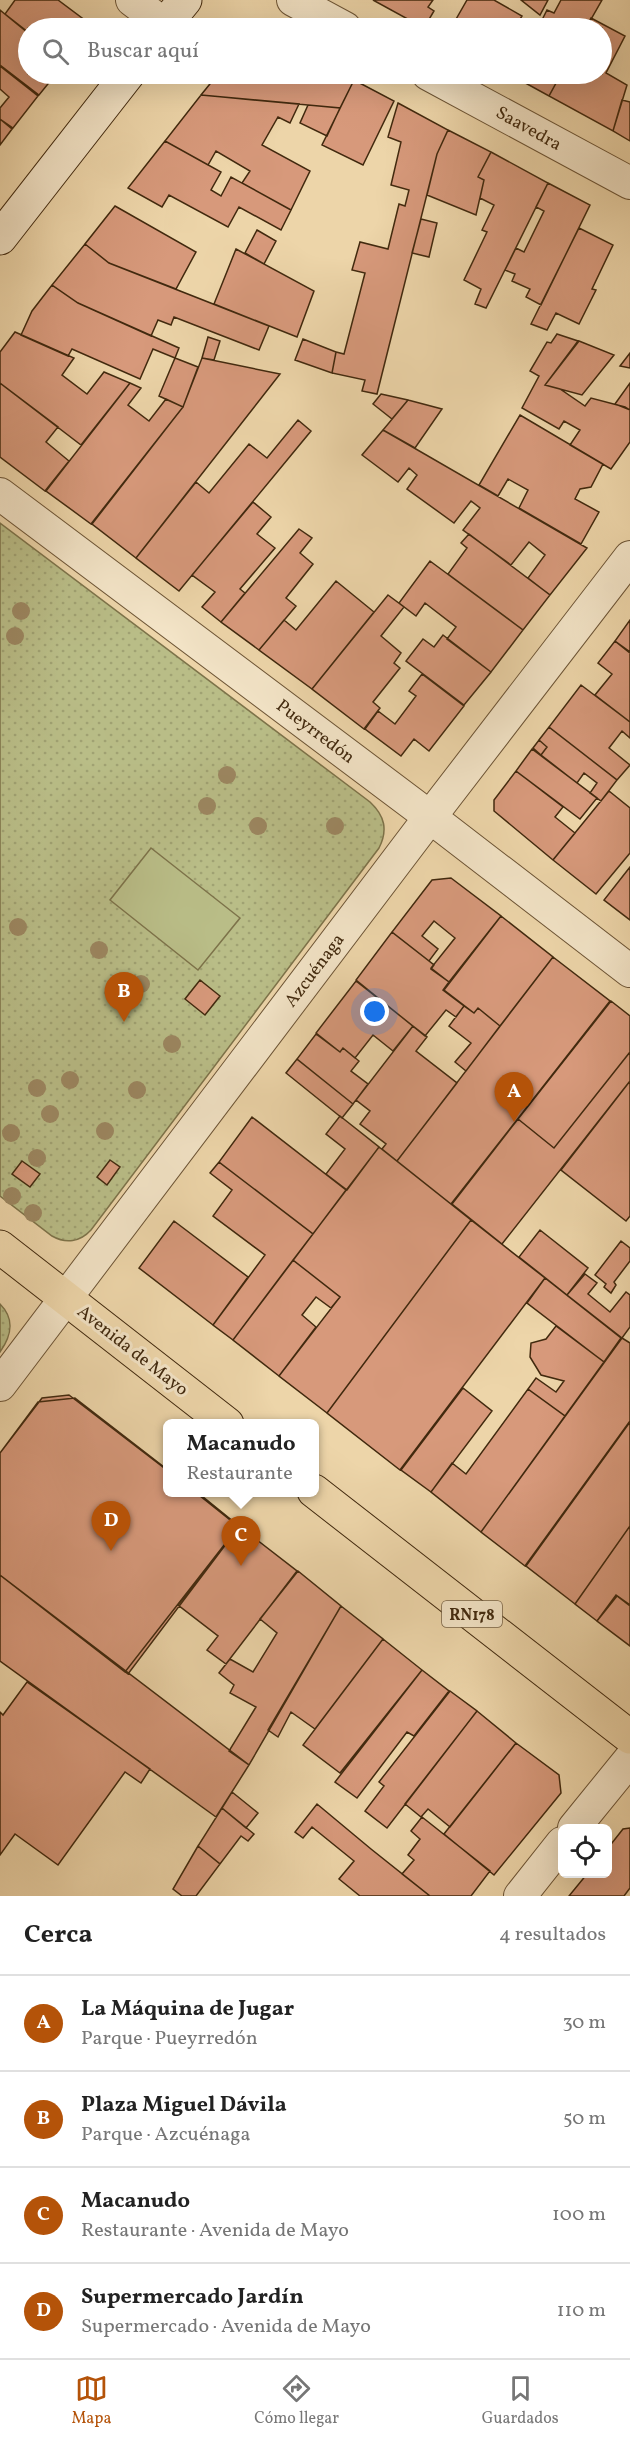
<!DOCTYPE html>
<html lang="es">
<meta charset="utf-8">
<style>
:root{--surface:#fff;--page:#f6f6f6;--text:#222;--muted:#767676;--line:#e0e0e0;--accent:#b45309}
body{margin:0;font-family:Vollkorn,serif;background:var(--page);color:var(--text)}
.controls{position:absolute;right:18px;bottom:18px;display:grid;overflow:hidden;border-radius:9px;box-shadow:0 6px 24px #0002}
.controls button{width:54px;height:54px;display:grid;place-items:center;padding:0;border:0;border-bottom:2px solid var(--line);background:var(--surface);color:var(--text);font:30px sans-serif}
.you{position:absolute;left:375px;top:1012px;width:21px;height:21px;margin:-15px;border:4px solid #fff;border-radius:50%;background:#1a73e8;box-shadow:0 0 0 9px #1a73e833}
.badge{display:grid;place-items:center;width:39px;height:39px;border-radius:50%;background:var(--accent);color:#fff;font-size:20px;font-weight:700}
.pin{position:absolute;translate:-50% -50px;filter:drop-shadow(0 2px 3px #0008)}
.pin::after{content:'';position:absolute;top:32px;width:21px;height:18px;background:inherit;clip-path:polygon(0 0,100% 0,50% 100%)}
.popup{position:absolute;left:163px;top:1419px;width:156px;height:78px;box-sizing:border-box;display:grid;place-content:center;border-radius:9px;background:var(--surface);filter:drop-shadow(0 2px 4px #0005);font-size:20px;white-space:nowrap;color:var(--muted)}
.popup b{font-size:22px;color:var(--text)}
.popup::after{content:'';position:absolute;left:50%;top:100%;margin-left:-12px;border:12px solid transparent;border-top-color:var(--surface)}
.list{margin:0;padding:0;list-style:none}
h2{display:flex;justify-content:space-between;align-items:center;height:78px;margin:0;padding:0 24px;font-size:26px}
h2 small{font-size:20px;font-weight:400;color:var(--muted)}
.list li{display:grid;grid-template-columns:39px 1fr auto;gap:18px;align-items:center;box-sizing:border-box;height:96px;padding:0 24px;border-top:2px solid var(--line)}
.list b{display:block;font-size:22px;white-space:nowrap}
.list p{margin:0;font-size:20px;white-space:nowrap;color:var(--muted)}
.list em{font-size:20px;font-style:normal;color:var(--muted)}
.icon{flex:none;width:33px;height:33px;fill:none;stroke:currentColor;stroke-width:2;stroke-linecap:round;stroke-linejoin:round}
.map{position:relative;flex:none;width:630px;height:1896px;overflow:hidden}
.search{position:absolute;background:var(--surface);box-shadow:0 6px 24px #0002;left:18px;right:18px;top:18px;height:66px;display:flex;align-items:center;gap:15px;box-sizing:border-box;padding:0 21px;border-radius:33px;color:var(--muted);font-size:22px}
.sheet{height:462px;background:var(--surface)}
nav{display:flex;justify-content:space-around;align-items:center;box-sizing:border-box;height:84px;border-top:2px solid var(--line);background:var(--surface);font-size:16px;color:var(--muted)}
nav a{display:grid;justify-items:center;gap:3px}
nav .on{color:var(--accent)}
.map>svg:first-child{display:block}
.grass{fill:url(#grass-dots);stroke:#7d734a;stroke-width:1.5}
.pitch{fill:#b9bd87;stroke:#7d734a;stroke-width:1.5}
.building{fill:#d7997b;stroke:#41290e;stroke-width:1.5}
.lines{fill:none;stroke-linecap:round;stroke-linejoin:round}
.minor-casing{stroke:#6c5435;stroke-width:34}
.secondary-casing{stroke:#41290e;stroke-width:35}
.primary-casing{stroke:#41290e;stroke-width:35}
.minor{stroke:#f3e4c7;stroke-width:32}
.secondary{stroke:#f3e4c7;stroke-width:33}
.primary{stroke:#edd5a9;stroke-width:33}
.tree{fill:#9c8761}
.labels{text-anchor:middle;stroke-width:6;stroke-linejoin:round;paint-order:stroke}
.shield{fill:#f3e4c7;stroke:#766146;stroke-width:1.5}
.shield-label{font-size:16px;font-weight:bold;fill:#41290e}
.street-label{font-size:18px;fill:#41290e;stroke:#f3e4c7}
</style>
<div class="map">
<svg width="630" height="1896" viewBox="0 0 630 1896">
<defs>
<pattern id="grass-dots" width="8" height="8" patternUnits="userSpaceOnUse" patternTransform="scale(1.5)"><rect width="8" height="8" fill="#b9bd87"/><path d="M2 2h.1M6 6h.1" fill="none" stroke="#a0a273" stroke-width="1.8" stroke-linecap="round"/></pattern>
</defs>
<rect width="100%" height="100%" fill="#edd5a9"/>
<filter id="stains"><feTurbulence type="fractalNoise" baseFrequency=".00333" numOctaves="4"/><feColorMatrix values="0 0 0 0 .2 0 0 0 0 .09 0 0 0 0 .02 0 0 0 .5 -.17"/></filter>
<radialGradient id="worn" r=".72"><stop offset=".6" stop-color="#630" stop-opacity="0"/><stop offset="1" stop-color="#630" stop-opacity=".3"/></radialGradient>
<path class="grass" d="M0,523l370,279c15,14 18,28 9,46l-288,382c-11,12 -25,14 -39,6l-52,-40z
M0,1304c15,15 12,31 0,48z"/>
<path class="pitch" d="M151,848l89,70 -42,52 -88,-70z"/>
<path class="building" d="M15,0h43l28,21 2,7h-60v4l-23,-18z
M373,0h60l-5,7 6,4 -10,17z
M467,0h27l28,16 -7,12h-64z
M521,0h27l-8,15z
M561,0h41l-16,28h-48l9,-18 7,3z
M0,10l28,23v41h28l-17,21 -39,-30z
M591,18l34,18 -19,37 21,12 -14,46 -64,-35 12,-22h41v-46h-16z
M0,66l38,30 -25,32 -13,-9v-11l9,-11 -9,-8z
M218,74h125l11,6 -14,28 -139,-13z
M509,74h52l-12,22z
M354,80l40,21 -31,64 -41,-20z
M201,95l98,9 -9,19 -12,-6 -16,28 48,26 -19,39 -49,-27 8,-12 -34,-20 -8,14 -43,-24z
M622,100l8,2v39l-17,-10z
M398,103l50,27 -11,24 -60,240 -15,-3 3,-11 -33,-7 4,-21 8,2 21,-81 -13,-3 8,-28 28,7 11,-45 6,2 4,-16 -18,-5 10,-43 -13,-5z
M308,105l32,3 -13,28 -27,-13z
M0,119l12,10 -12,16z
M448,130l43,22 -13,25 6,3 -8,35 -49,-20 10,-41z
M165,141l56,31 -10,18 10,6 10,-19 60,33 -10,20 -42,-23 -11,20 -59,-32 -7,12 -34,-19z
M491,152l57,31 -62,125 -11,-4 6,-15 -17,-9 23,-48 -5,-2 12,-25 -14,-7 4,-18 -6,-3z
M548,183l42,22 -49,100 -15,-8 4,-8 -18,-8 3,-7 -10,-4 11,-22 8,4 20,-41 -8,-4z
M115,206l81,46 -20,37 -67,-26 -24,-19z
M421,219l16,4 -8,34 -17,-4z
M579,228l34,17 -21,44 4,1 -17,34 -23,-11 -9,17 -16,-6z
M257,230l19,11 -12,23 -19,-11z
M85,244l24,19 160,63 -10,24 -85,-33 -3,8 -13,-5 -7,16 -73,-33 -26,-18z
M236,249l78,42 -17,46 -83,-33z
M52,285l26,18 101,45 -4,10 -22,-9 -13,30 -68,-30 -4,7 -47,-21 11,-24z
M15,332l59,26 -12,17 25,19 17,-22 26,11 -49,62 -81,-62v-31z
M557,334l21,7 -33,44 15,4 25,17 6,-8 34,9 5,3v32l-19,27 -41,-24 10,-15 -16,-9 -5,8 -37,-21 17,-32 -9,-5 17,-29 4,1z
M208,337l12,4 -6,19 -12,-2z
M303,339l33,13 -4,21 -37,-13z
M579,341l35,14 -32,40 -37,-10z
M630,353v15l-10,-2z
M175,358l23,9 -15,40 -24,-11z
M202,358l78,16 -144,184 -44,-34 91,-117z
M0,383l58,44 -12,15 23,19 -24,30 -45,-34z
M130,383l11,5 -13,17 21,16 17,-22 17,8 -92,117 -45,-33z
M630,383v27l-15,-6z
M381,394l27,6 -16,19 -19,-15z
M408,400l34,9 -27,39 -32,-18z
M520,415l83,49 -12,23 -11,2 -5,10 24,13 -18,32 -62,-36 9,-18 -20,-11 -10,17 -19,-11z
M298,420l13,11 -132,160 -43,-33 60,-76 13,11 40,-49 18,14z
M383,430l204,118 -37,47 -22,-17 17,-23 -16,-13 -18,23 -48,-35 17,-22 -9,-7 -17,22 -47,-34 10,-14 -8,-7 -11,14 -36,-27z
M253,502l18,15 -14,17 18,14 -35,41 5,4 -24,29 -19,-15 13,-15 -23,-17z
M299,529l13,9 -12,15 13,11 -27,34 10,8 -37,44 -38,-28z
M469,534l81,61 -27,35 -75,-56 19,-26 -6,-5z
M430,561l93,69 -32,42 -44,-33 9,-12 -31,-24 -9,13 -17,-13z
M336,581l38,31 -62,77 -53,-39 25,-30 12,10z
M388,595l16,12 -23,29 20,17 -7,10 6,5 -27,34 7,6 -16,21 -52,-40z
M630,620v33l-15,-12z
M443,635l48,37 -27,33 -58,-44 17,-22 11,8z
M615,641l15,11v70l-35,-27 17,-21 -14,-11z
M422,674l42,32 -35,45 -15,-12 -13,17 -36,-27 13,-18 17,13 21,-28 -7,-5z
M581,685l49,37v16l-8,-7 -13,17 21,17 -13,15 -68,-53z
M549,727l68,53 -16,21 -11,-8 7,-10 -13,-10 -7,10 -36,-28 6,-8 -8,-7z
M539,740l8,7 -6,8 -8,-7z
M532,749l65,49 -17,21 -64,-48z
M516,771l47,36 -8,10 20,16 -22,27 -59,-49v-11z
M609,791l21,17v45l-34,41 -43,-34z
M630,867v53l-26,-20z
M451,878l50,38 -52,66 -18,-14 24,-30 -21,-17 -12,15 16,13 -9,12 -37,-29 40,-52z
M501,916l52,41 -53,69 -22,-18 -4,5 -30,-23z
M392,932l42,33 -3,4 18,13 -6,8 21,16 -8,11 -10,-7 -21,26 -69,-56z
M553,957l57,44 -159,203 -54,-43z
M200,980l20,16 -15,19 -20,-16z
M356,981l57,45 -20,25 -20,-16 -18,23 -12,-10 -3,4 -24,-19z
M611,1001l19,15v36l-76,96 -36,-29z
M464,1006l10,7 4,-5 22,18 -34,45 -11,-9 16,-19 -22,-17z
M413,1026l14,11 -11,14 41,32 -60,78 -15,-12 4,-5 -26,-20 10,-13 -14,-11z
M316,1034l24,18 3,-4 16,13 -8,10 17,13 -15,20 -56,-45z
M630,1052v29l-128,163 -50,-40 66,-85 36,29z
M297,1059l56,45 -11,14 -56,-45z
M630,1081v135l-4,5 -65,-51z
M340,1116l39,31 -32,43 -21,-16 19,-25 -19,-15z
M252,1117l94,73 -33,44 -94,-72z
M379,1147l92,73 -144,193 -48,-37 61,-79 -47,-37z
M110,1160l10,7 -13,18 -10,-8z
M22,1161l18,13 -10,13 -18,-13z
M219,1162l94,72 -80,106 -20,-15 52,-70 -52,-39 19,-26 -22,-17z
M471,1220l74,58 -145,192 -73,-57z
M174,1221l74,56 -35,48 -74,-57z
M540,1230l48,38 -21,27 -48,-38z
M621,1241l9,7v13l-16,21 2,3 -5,8 -7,-6 2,-3 -11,-9z
M293,1260l47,37 -9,11 -15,-11 -14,18 14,12 -37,49 -46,-36z
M585,1274l12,9 -9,11 22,18 16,-20 4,3v32l-8,11 -55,-43z
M545,1278l76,60 -17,24 -77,-59z
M556,1326l48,36 -39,54 -37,-27 8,-11 20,14 8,-11 -23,-6 -11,-18 1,-14 15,-4z
M622,1338l8,5v78l-105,145 -44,-34z
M463,1388l29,23 -61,81 -30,-22z
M528,1389l37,27 -84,116 -50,-40 21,-29 14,11z
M69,1395l99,76v21h27l44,35 -111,147 -128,-99v-122l42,-55z
M75,1398l93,72v22h29l42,34 -114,146 -125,-97v-122l38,-51z
M630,1422v104l-55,78 -49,-38z
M239,1526l58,45 -71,93 -19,-14 11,-14 -40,-31z
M630,1526v79l-14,-10 -19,26 -22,-17z
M298,1571l43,35 -92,159 -20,-14 27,-44 -26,-14 4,-8 -15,-12 11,-14 23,13 24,-39 -17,-14z
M0,1575l249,190 -33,52 -216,-156z
M617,1596l13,10v40l-33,-25z
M341,1606l42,33 -68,90 -24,-17 -13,25 -10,-7z
M383,1639l39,31 -82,103 -37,-28z
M422,1670l27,21 -35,45 -7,-4 -50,66 -22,-16z
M27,1682l123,87 -9,14 -16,-11 -67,93 -43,-31 -15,21v-143l3,3z
M450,1691l27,20 -90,117 -22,-17 19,-25 -5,-4z
M477,1711l39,32 -66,84 -22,-18 -7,8 -16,-13z
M516,1743l43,32 2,18 -67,82 -50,-41z
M232,1792l26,21 -12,15 -24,-20z
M317,1804l54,45 59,47h-70l-21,-17 15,-18 -42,-34 -9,11 -8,-6z
M222,1808l32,26 -6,7 -7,-5 -21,28 -22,-18z
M422,1817l68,54 -19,25h-41l-28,-22 12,-14 -6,-5 12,-16 -9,-8z
M630,1828v60l-6,8h-55l18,-22h21v-26l15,-19z
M198,1846l22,18 -24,32h-14l-9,-7z"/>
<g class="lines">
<defs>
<path id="minor" d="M132,0l33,25
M293,0l52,28
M428,74l202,109
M0,494l430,323 200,154
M0,1385l430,-568 200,-260
M574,1828l56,-69
M520,1896l42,-53"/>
<path id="secondary" d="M162,28l23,-28
M0,238l128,-164"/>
<path id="primary" d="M0,1247l227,177
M314,1491l316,246"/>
</defs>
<use href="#minor" class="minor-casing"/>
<use href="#secondary" class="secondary-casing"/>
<use href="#primary" class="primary-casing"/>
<use href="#minor" class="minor"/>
<use href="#secondary" class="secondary"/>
<use href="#primary" class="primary"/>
</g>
<g class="tree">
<circle cx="21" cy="611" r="9"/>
<circle cx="15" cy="636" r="9"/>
<circle cx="227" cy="775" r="9"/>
<circle cx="207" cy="806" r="9"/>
<circle cx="258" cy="826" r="9"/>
<circle cx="335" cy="826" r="9"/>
<circle cx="18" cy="927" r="9"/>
<circle cx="99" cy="950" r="9"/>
<circle cx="141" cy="984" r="9"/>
<circle cx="119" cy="999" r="9"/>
<circle cx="172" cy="1044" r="9"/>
<circle cx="70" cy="1080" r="9"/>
<circle cx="37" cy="1088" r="9"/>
<circle cx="137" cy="1090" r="9"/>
<circle cx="50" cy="1114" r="9"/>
<circle cx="105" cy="1131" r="9"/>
<circle cx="11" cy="1133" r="9"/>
<circle cx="37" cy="1158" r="9"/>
<circle cx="12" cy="1196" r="9"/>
<circle cx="33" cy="1213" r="9"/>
</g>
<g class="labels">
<rect class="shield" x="442" y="1601" width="60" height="26" rx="4.5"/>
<g class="shield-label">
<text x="472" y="1620">RN178</text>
</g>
<g class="street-label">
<text transform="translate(529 128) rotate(29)" y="6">Saavedra</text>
<text transform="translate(316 731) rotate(37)" y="6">Pueyrredón</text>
<text transform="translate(314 970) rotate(-53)" y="6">Azcuénaga</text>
<text transform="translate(133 1350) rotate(38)" y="6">Avenida de Mayo</text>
</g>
</g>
<rect width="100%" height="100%" filter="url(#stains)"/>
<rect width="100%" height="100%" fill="url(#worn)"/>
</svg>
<div class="controls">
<button><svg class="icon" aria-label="locate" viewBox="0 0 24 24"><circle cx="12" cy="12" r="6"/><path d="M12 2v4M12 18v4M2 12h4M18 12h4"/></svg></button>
</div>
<div class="you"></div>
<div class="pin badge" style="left:514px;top:1122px">A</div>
<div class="pin badge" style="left:124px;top:1022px">B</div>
<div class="pin badge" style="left:241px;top:1566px">C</div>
<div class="popup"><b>Macanudo</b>Restaurante</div>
<div class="pin badge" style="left:111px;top:1551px">D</div>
<div class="search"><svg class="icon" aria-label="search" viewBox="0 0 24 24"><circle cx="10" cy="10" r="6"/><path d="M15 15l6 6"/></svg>Buscar aquí</div>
</div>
<section class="sheet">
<h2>Cerca<small>4 resultados</small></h2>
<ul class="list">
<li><span class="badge">A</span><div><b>La Máquina de Jugar</b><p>Parque · Pueyrredón</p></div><em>30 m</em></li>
<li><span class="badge">B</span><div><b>Plaza Miguel Dávila</b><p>Parque · Azcuénaga</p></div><em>50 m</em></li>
<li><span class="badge">C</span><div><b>Macanudo</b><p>Restaurante · Avenida de Mayo</p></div><em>100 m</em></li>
<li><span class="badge">D</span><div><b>Supermercado Jardín</b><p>Supermercado · Avenida de Mayo</p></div><em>110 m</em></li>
</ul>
</section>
<nav>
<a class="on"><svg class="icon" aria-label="map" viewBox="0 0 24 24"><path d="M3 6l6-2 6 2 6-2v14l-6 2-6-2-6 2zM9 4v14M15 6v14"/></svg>Mapa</a>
<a><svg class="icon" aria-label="directions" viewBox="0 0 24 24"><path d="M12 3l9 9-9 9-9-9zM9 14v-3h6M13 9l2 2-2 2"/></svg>Cómo llegar</a>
<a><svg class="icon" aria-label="saved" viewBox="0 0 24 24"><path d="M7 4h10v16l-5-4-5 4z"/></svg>Guardados</a>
</nav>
